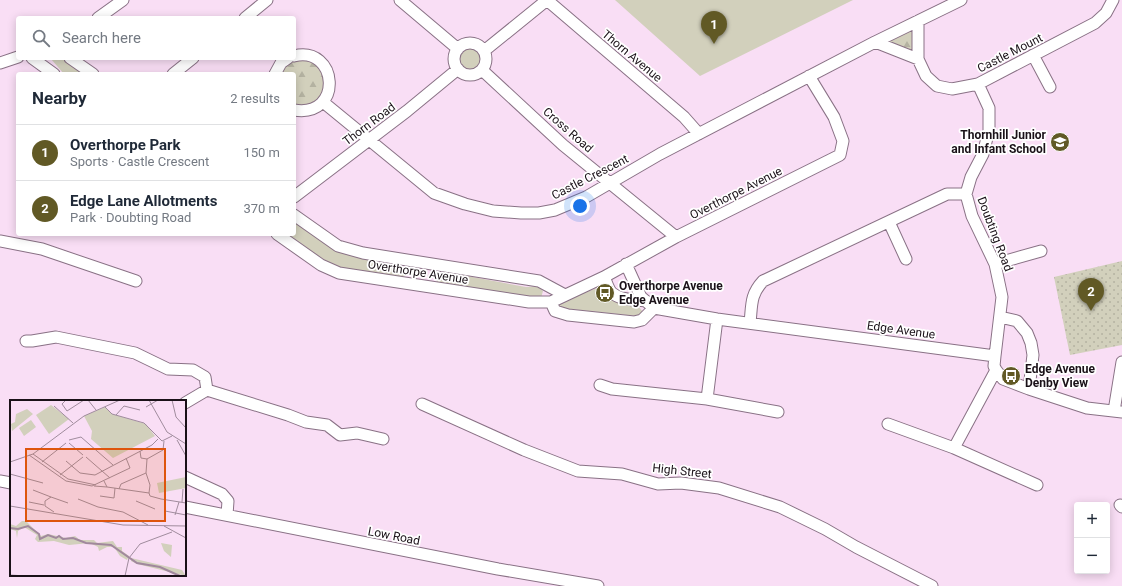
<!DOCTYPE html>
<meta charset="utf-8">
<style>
:root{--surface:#fff;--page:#f6f6f7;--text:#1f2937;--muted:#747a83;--line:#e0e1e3;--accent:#615925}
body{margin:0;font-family:Roboto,sans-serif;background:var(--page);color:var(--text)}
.controls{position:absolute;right:12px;bottom:12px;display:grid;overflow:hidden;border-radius:4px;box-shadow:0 2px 10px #0003}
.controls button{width:36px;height:36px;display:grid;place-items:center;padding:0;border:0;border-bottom:1px solid var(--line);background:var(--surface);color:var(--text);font:20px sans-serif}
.you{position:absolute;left:580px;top:206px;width:14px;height:14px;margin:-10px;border:3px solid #fff;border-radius:50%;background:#1a73e8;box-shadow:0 0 0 6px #1a73e833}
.badge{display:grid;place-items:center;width:26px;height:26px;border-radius:50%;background:var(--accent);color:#fff;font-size:13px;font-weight:700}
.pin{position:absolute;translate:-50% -33px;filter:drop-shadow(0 1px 2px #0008)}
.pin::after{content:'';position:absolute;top:21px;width:14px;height:12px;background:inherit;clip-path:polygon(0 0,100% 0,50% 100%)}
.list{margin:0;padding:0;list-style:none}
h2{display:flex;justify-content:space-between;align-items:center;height:52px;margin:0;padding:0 16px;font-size:17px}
h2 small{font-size:13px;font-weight:400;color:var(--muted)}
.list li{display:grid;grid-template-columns:26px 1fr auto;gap:12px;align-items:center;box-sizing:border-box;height:56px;padding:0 16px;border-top:1px solid var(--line)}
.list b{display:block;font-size:15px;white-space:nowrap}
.list p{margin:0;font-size:13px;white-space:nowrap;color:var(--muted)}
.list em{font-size:13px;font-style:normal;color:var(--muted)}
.icon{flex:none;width:22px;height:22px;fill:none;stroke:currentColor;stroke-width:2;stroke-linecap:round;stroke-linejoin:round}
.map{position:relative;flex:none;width:1122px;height:586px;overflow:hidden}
.search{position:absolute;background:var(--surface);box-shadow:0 2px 10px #0003;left:16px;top:16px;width:280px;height:44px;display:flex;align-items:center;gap:10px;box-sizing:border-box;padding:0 14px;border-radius:4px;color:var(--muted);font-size:15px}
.panel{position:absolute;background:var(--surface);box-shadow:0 2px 10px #0003;left:16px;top:72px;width:280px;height:164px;border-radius:4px}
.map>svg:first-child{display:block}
.grass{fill:#d2d0bc}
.forest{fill:url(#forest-firs)}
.garden{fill:url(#garden-dots)}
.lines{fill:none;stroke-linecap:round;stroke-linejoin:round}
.minor-casing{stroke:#897185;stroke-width:13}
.minor{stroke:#fff;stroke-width:11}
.labels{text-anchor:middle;stroke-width:3.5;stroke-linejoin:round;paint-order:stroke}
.street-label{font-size:12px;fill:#1a1118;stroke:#fff}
.poi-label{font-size:12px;font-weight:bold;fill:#1a1118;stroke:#fff;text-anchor:start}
.inset-river{fill:none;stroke:#a1889d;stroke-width:2}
.inset-road{fill:none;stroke:#a08c9d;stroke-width:1}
.view{fill:#de550d;fill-opacity:0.15;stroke:#de550d;stroke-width:2}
.inset-edge{fill:none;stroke:#1a1118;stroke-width:2}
</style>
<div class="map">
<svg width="1122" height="586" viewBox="0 0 1122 586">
<defs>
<pattern id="forest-firs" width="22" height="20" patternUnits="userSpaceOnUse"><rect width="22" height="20" fill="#d2d0bc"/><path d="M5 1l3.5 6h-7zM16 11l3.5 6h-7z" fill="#b4b2a1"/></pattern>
<pattern id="garden-dots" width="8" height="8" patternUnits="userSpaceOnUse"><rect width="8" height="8" fill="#d2d0bc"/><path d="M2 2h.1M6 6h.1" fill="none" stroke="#b4b2a1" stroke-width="1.8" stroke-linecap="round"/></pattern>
</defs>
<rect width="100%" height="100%" fill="#f9def5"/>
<path class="grass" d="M615,0h238l-153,76z
M454 59a16 16 0 1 1 32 0a16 16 0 1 1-32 0Z
M63,58l22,16h-21l-13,-15z
M294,220l74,39 1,2 36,7 2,7 -4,2 -65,-9 -23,-14 -27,-20h6z
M446,272l80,15 12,-1 5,5 -2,7h-10l-90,-14 -5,-3 3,-7z
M600,287l4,12 4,-2 31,10 4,5 -3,3 -4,1 -76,-8 -1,-3 3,-4z"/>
<path class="forest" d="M918,21v38l-43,-17z
M294,58l29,6 3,34 -32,12v-36h-19z"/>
<path class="garden" d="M1122,261v84l-52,10 -16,-78z"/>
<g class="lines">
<defs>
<path id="minor" d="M400,0l58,49
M547,0l137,117 15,17
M98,18l25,-18
M245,18l22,-18
M918,21v38l8,17 11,10 15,3 26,-5 117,-61 11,-10 7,-13
M875,42l43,17
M454 59a16 16 0 1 1 32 0a16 16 0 1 1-32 0Z
M484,51l63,-51
M1033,55l17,32
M294,56c44,-11 50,62 0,54
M32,58l22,16
M70,58l23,16
M0,63l18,-6
M482,70l81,75 113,92
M173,74l20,-16
M275,74l6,-11 7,-5
M323,102l111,91 31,11 28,7 28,2h18l16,-3 31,-13 74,-43 215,-112 86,-42
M966,194l5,-17 12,-23 6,-24v-22l-11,-24
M294,197l113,-86 51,-42
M294,215l44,31 25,7 176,28 26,14
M889,222l17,37
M277,234l44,31 18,8 190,29h22l53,-25 72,-40 164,-82 3,-14 -9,-24 -25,-41
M0,241l42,8 94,32
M626,264l15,33 13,11 63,11 278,37 -1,10 2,4 7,9 26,10 58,19 35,4
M995,264l46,-13
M604,277c2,4 4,11 7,15 8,8 24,8 35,9
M551,302l4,9 13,4 66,7 8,-2 12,-12
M1000,317l17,4 10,12 4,10 2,12 -4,34
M750,323c2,-18 0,-28 13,-42l184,-87h19l6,22 23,48 7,33 -7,59
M26,341h6l24,-4 79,16 33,16 25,1 12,7 2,13
M600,385l12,4 95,10 10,-80
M707,399l71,13
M185,403l22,-13 81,25 18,7 21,3 13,10 17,-2 26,6
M422,404l102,46 54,21 44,3 36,10 23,-1 38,5 61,19 45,22 31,18 76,39
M1114,411l8,-49
M888,424l66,24 83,37
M954,448l42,-78
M185,477l37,17 6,7 -1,14
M0,481l11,2
M1120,505l2,2
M185,507l313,62 100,17"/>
</defs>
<use href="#minor" class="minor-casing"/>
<use href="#minor" class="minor"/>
</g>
<defs>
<symbol id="school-disc" viewBox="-11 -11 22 22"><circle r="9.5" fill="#615925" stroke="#fff"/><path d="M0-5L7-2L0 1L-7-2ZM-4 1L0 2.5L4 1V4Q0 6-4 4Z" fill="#fff"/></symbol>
<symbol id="bus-disc" viewBox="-11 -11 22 22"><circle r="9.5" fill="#615925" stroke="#fff"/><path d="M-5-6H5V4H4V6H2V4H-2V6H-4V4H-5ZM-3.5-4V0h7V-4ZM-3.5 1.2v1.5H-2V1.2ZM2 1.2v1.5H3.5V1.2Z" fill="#fff"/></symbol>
</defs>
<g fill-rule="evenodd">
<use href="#school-disc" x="1049" y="131" width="22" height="22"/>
<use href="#bus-disc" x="594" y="282" width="22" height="22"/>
<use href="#bus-disc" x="1000" y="365" width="22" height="22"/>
</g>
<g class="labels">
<g class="street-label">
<text transform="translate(1010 53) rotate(-27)" y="4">Castle Mount</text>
<text transform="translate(632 56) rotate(40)" y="4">Thorn Avenue</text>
<text transform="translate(369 124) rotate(-37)" y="4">Thorn Road</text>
<text transform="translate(568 130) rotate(41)" y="4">Cross Road</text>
<text transform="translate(590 177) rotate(-27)" y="4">Castle Crescent</text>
<text transform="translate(736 193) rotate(-27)" y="4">Overthorpe Avenue</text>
<text transform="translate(995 234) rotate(69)" y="4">Doubting Road</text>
<text transform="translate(418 272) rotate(9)" y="4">Overthorpe Avenue</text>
<text transform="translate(901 330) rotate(8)" y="4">Edge Avenue</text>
<text transform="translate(682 471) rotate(6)" y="4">High Street</text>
<text transform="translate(394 536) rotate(11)" y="4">Low Road</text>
</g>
<g class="poi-label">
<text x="1046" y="139" text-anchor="end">Thornhill Junior<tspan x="1046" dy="14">and Infant School</tspan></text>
<text x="619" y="290">Overthorpe Avenue<tspan x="619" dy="14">Edge Avenue</tspan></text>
<text x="1025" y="373">Edge Avenue<tspan x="1025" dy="14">Denby View</tspan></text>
</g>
</g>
<g transform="translate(10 400)">
<rect width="176" height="176" fill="#f9def5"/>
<path d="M95,7l7,7 34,10 9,12 -42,22 -22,-19 1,-8 -8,-15zM21,20l5,7 -12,9 -5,-8zM151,143l11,2 -1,12 -7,-6zM121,158l51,12 4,6 -49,-12 -6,-3z" fill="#d2d0bc"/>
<path d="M17,9l6,5 -21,17 -1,-7 4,-2 1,-8zM12,121h4l15,15 7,-2 18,4 9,-2 5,4h14l3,3 16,-2 4,6h5v4l7,5 -2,4 -7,-4 -6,-9h-7l-8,4 -1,-4 -8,-4 -21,2 -15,-4 -16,1 -3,-3 2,-4 -13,-8 -6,4 -1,7 -1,-7 -6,-2v-5l6,2z" fill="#d2d0bc"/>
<path d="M41,5l18,14 -20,15 -13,-19z" fill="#d2d0bc"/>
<path d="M176,77v11l-27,5 -2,-10z" fill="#d2d0bc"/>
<path class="inset-river" d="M0,128l8,1 10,-3 11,8 1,5 8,-4 8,3 3,-2 4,3 10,-1 13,5 25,2 26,18 23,4 20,9"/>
<path class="inset-road" d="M56,0l-4,4 5,7 17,-11M78,0l8,10M139,0l18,32 19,12M162,0l4,17 10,11M44,6l19,17M95,7l7,7 32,9 18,18 10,-5M136,7l12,-7M106,15l8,-9 16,4M59,40l12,-3 32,28M167,40l9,16M59,43l14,12M130,51l1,7 6,1 16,-9 1,-9M23,54l35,25 28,6M19,55l37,26 26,5 38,-18 -4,-10M76,57l24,21M56,61l14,12 15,2 57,-30 6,-6M0,62l23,-8 51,-38 36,-16M32,62l24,-19M136,73l1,-14M0,74l33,9M50,75l23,-18M94,81l3,6 42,6 1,3 11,3 25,4M84,86l13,1M109,89l2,-5 25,-11 4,12 -1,8M23,90l18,7M90,96l14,2 1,-10M68,99l20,8 25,5 25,13M126,101l19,8M19,102l15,3M172,102l1,-13M0,106l113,19 63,1M155,111l21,4M44,112l-9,-6v-5l6,-4 17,6M165,115l4,-13M154,126l22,12M0,175l16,1M115,176l4,-18 11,-14 32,-12"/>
<path class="view" d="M16,49h139v72h-139z"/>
<rect width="176" height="176" class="inset-edge"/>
</g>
</svg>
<div class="controls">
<button>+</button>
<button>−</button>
</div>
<div class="you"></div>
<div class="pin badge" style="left:714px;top:44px">1</div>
<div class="pin badge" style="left:1091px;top:311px">2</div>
<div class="search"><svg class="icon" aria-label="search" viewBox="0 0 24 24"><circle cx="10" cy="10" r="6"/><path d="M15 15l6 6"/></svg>Search here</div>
<section class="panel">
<h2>Nearby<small>2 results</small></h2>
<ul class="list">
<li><span class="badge">1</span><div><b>Overthorpe Park</b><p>Sports · Castle Crescent</p></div><em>150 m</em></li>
<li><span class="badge">2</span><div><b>Edge Lane Allotments</b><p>Park · Doubting Road</p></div><em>370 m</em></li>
</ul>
</section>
</div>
